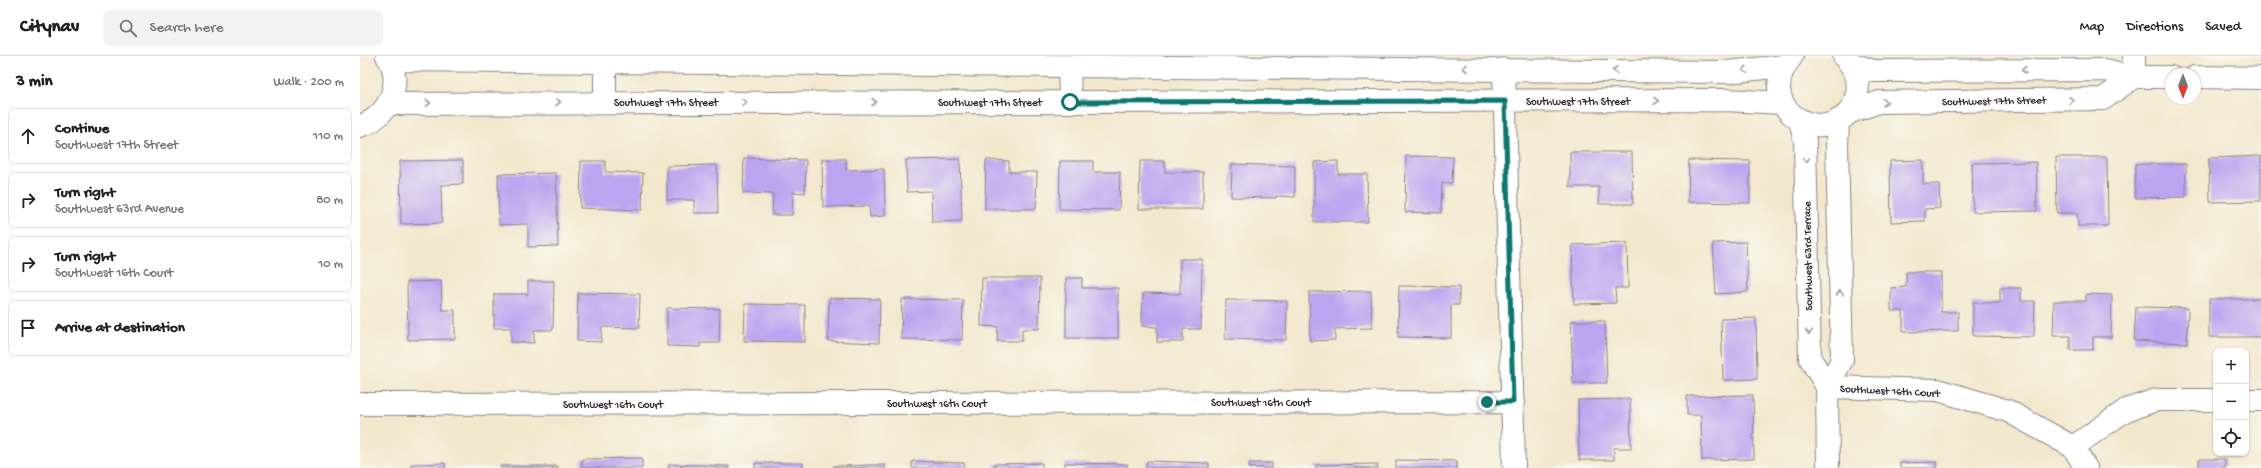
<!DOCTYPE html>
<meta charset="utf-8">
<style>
:root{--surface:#fff;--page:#f2f2f2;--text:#202124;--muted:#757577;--line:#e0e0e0}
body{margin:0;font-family:"Gochi Hand",sans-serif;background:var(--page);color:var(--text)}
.controls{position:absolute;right:12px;bottom:12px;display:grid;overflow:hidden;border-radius:8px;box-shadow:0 1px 3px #0004}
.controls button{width:36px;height:36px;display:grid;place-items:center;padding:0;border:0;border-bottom:1px solid var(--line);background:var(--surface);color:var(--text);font:20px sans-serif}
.compass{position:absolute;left:1805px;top:12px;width:36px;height:36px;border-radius:50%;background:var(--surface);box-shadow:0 1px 3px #0004;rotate:180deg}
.stop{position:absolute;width:12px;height:12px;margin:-9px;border:3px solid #0f766e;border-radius:50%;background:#fff}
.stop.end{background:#0f766e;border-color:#fff;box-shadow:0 1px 4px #0008}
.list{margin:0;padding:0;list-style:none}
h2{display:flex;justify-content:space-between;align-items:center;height:52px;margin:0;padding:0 16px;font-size:17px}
h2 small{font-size:13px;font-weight:400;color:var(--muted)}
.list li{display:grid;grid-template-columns:26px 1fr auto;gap:12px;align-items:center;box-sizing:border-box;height:56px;margin:0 8px 8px;padding:0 8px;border:1px solid var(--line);border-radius:8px}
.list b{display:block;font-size:15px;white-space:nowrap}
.list p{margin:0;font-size:13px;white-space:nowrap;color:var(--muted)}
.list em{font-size:13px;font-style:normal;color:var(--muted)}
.icon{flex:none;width:22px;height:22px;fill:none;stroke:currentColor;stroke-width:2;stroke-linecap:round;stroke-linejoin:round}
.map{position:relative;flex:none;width:1901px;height:412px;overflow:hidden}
header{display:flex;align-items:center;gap:24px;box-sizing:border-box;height:56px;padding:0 20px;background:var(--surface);border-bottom:1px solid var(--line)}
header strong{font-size:19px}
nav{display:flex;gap:22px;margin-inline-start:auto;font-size:14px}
.search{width:280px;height:36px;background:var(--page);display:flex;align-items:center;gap:10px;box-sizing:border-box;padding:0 14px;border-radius:8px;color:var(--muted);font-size:15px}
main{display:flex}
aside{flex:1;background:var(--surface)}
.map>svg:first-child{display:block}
.building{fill:#bba4f0}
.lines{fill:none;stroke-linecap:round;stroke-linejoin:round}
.minor-casing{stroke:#8a8584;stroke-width:24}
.minor{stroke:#fff;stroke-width:22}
.oneway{stroke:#9c9ca7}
.route{stroke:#0f766e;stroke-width:5}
.labels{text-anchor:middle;stroke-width:3;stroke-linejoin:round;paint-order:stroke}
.street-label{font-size:11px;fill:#22223b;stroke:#fbf7ec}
</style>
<header>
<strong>Citynav</strong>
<div class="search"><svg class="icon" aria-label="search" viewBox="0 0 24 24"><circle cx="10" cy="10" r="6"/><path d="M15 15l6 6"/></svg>Search here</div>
<nav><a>Map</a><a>Directions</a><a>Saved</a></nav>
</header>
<main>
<aside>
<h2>3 min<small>Walk · 200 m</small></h2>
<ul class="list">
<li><svg class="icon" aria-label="ahead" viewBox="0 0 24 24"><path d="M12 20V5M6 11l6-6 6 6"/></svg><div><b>Continue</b><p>Southwest 17th Street</p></div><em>110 m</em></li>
<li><svg class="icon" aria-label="right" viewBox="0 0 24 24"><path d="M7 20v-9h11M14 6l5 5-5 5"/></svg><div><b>Turn right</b><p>Southwest 63rd Avenue</p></div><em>80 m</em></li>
<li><svg class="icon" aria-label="right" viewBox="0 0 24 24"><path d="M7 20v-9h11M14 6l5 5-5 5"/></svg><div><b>Turn right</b><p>Southwest 16th Court</p></div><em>10 m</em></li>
<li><svg class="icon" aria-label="arrive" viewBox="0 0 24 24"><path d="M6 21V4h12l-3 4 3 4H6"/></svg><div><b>Arrive at destination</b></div></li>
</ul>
</aside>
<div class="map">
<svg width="1901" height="412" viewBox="0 0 1901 412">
<rect width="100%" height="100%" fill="#fbf7ec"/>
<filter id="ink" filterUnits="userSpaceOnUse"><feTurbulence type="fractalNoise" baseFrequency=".025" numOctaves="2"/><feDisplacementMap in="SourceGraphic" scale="8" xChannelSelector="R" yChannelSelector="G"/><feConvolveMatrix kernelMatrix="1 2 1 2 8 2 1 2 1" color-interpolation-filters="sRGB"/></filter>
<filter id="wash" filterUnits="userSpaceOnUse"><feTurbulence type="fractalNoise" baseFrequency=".012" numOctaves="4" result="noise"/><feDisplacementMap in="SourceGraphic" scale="16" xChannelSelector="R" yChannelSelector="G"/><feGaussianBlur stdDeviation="0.9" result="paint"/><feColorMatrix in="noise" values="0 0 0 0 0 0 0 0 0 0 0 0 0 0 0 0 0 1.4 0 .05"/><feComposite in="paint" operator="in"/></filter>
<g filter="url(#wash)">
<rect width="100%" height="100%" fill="#f2e8ce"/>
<g id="blocks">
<path class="building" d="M1210,96h62l1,52h-34v-17h-29z
M1046,100l47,1 -1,26h-10l-1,30 -36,-1z
M1901,100v45l-51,1 -1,-44z
M1696,101h51l1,69h-30l-1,-13h-20z
M384,102l62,2 -1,33 -12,-1 -1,23h-20l1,-21 -30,-1z
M462,103h24v11l38,-1 1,47 -15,1 -1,-11 -46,1z
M600,103l2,62 -30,1 -1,-31 -24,1 -1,-32z
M103,104v24l-22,1 1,38 -41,1 -1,-63z
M626,104l23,1v11h28l-1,37h-51z
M1329,104l61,1v42l-62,-1z
M1563,104v24h16l1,24 -15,1v12l-34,1 -1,-61z
M221,105h24v11l38,1 -1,37 -62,-2z
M700,105h33v11h27l-1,38 -60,-1z
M780,105h25v11h38v37h-64z
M978,105v13h29l1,48h-54v-60z
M1676,106l1,49 -64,1 -1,-49z
M872,108l63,2v31l-19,-1v2l-45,-1z
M1775,108h51v33l-51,1z
M357,109l1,48h-24v-13h-27v-34z
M196,117l2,73 -30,1v-23l-29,1 -1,-51z
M1386,186l2,50 -32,2 -3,-51z
M1267,187l1,45h-13l1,15 -42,1 -2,-59z
M820,203h22l-1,70h-18v13h-26v-15l-15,-1 1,-33 37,1z
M1546,216h35v40h17v19l-55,1v-21h-12v-23l15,-1z
M622,222h58l-1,51h-17v12h-25l1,-14 -17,-1z
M706,222h16v10h36v50h-52z
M81,225l1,29h13v29l-47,1 -1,-58z
M168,225h26l-1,49h-19v13l-23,-1v-14h-17v-34h34z
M1039,230l60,1v18h-8v33l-53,-1z
M1640,232h21v13h14l-1,36 -61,-1v-33h27z
M1011,235l1,37 -37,1v11l-25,1 -1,-49z
M218,237l62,1 -1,34 -37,-1 -1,15 -24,-1z
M1726,238l26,1 -1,42h-18v13h-23v-14h-17l1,-35h32z
M469,242l51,1 -1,44 -51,-2z
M542,243l61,1 -1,40 -61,-1z
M1849,243h52v38h-52z
M866,244l61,1 -1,39 -61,-1z
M385,248l60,1v37l-61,-1z
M1776,251l52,1 -1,35 -53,-2z
M307,252l53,1 -1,34h-19v4l-33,-1z
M1396,262l1,61 -34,1 -2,-61z
M1211,265h34l2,62h-34z
M1393,339l1,64 -52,1 -1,-45h-14v-19z
M1270,343l1,49h-17v12h-35l-1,-60z
M282,402v10h-60v-9z
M1839,403h26v9h-26z
M1036,404l61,1v7h-61z
M552,405l52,2v5h-52z
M787,405l62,2v5h-63z
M1577,406v6h-37v-5z
M85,407v5h-34v-4z
M395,407h48v5h-48z
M682,407v5h-48v-4z
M705,407l62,1v4h-62z
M889,407h23v5h-23z
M309,408l60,2v2h-61z
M1017,408l1,4h-62v-3z
M525,409v3h-51v-2z
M140,410h58v2h-58z"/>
</g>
</g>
<g filter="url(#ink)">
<use href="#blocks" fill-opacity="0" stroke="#8a8584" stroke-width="1"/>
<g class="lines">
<defs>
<path id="minor" d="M245,0v46
M1432,0c-48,59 52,101 65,37 3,-14 -3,-26 -13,-36
M30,4l1337,12 57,-6
M1491,7l22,8 232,-1 29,7h37
M709,10l1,36
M1144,13l10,399
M1774,21v-21
M1835,21l66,1
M29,48l1336,-4 58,3
M1488,57l31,-11 224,-3 31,-22
M1440,65l5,20 5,217 17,29 1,81
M0,70c28,-8 45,-44 27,-70
M1467,331l111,3 70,21 65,36 53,-37 30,-10h60
M1467,331l15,-27 -5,-215 1,-25
M1886,344h15
M0,348l1153,-2
M1713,391l13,21"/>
</defs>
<use href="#minor" class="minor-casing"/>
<use href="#minor" class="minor"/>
</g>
<defs><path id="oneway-chevron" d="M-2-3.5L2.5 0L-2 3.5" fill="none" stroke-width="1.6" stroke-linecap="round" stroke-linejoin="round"/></defs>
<g class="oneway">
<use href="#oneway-chevron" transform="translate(1105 12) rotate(-180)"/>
<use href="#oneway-chevron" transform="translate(1255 14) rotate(-179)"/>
<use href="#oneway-chevron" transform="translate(1385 14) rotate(174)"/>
<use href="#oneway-chevron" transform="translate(1664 14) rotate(180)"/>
<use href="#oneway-chevron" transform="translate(1711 44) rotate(-1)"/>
<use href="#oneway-chevron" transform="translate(1296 45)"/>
<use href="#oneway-chevron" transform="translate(198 46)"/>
<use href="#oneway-chevron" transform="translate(384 46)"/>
<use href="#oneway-chevron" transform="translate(514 46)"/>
<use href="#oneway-chevron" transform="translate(1525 46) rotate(-1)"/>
<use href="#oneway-chevron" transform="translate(68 47)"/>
<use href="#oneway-chevron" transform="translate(1446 104) rotate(89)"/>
<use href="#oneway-chevron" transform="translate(1480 237) rotate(-91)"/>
<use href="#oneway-chevron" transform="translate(1449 276) rotate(89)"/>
</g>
</g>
<g class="lines" filter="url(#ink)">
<path class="route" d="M710,46l435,-1 8,301h-26"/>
</g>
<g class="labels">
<g class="street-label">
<text transform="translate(1634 44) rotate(-1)" y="4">Southwest 17th Street</text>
<text x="1218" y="49">Southwest 17th Street</text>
<text x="306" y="50">Southwest 17th Street</text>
<text x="630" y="50">Southwest 17th Street</text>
<text transform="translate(1447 200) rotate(-91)" y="4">Southwest 63rd Terrace</text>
<text transform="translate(1530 334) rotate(3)" y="4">Southwest 16th Court</text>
<text x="901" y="350">Southwest 16th Court</text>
<text x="577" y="351">Southwest 16th Court</text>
<text x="253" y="352">Southwest 16th Court</text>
</g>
</g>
</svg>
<div class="controls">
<button>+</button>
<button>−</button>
<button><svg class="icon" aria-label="locate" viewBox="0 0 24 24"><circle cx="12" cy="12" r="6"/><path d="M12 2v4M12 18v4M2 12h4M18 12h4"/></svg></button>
</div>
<svg class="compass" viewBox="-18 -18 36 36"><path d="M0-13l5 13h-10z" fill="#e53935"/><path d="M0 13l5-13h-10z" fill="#757577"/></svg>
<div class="stop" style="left:710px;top:46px"></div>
<div class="stop end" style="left:1127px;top:346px"></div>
</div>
</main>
